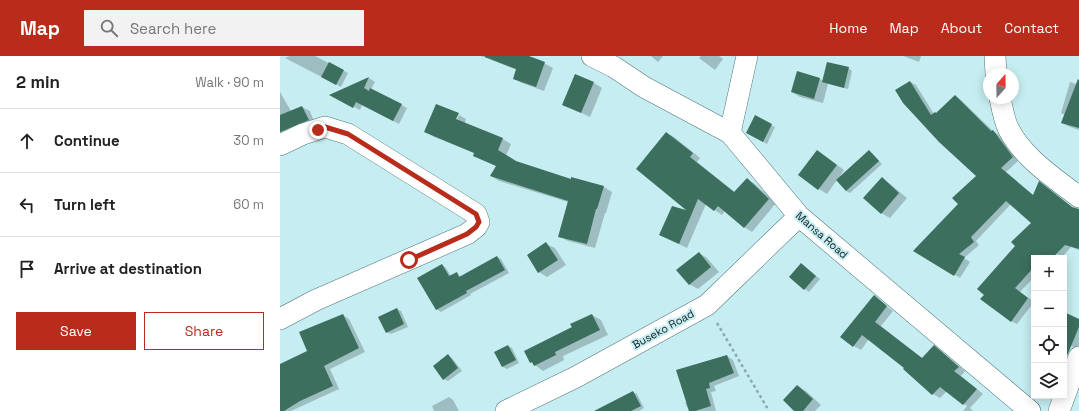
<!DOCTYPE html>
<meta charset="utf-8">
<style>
:root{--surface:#fff;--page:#f2f2f2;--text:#222;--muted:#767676;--line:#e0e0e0;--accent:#b92c1c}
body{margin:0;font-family:"Space Grotesk",sans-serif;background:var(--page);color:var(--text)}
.controls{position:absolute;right:12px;bottom:12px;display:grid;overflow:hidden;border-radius:0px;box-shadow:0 2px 10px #0003}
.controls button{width:36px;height:36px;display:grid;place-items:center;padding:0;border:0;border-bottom:1px solid var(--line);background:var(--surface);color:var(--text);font:20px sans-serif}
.compass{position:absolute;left:703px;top:12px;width:36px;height:36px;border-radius:50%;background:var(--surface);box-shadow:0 2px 10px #0003;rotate:20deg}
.stop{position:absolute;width:12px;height:12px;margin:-9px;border:3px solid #b92c1c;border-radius:50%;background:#fff}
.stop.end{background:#b92c1c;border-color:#fff;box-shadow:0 1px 4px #0008}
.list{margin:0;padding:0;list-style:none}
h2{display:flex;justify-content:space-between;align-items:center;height:52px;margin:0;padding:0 16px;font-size:17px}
h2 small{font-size:13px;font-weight:400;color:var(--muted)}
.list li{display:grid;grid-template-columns:26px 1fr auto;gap:12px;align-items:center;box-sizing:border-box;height:64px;padding:0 16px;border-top:1px solid var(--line)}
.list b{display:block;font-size:15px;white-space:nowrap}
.list em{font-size:13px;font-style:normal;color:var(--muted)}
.actions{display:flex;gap:8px;padding:12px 16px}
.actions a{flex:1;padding:9px 0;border:1px solid var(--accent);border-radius:0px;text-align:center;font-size:14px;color:var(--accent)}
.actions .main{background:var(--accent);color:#fff}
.icon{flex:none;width:22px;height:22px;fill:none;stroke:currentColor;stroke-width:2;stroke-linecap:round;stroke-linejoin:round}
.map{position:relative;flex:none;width:799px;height:355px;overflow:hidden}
header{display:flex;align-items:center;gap:24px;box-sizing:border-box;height:56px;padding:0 20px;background:var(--accent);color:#fff}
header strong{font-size:19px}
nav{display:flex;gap:22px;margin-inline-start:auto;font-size:14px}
.search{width:280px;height:36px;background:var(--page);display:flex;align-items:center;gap:10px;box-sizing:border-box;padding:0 14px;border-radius:0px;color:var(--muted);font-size:15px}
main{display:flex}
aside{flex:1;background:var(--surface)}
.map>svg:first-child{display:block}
.shadow{fill:#0003}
.building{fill:#3c6f5d}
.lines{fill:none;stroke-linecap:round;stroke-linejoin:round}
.minor-casing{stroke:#517578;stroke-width:22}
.path{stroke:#8aaaad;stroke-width:2.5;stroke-dasharray:3 3;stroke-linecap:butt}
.minor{stroke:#fff;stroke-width:21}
.route{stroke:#b92c1c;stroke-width:5}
.labels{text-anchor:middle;stroke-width:4;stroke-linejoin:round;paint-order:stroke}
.street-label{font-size:11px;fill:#112021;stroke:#c6edf1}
</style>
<header>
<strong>Map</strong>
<div class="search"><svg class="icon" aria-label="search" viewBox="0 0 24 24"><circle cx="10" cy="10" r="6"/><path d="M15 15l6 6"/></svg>Search here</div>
<nav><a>Home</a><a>Map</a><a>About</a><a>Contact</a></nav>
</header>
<main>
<aside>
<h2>2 min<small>Walk · 90 m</small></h2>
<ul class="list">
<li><svg class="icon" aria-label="ahead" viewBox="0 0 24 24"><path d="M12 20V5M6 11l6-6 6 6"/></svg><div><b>Continue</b></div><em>30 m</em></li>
<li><svg class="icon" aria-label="left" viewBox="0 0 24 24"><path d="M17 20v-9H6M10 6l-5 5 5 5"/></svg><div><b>Turn left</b></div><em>60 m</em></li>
<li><svg class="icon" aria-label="arrive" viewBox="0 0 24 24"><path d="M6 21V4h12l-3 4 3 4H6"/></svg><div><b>Arrive at destination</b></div></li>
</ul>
<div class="actions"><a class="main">Save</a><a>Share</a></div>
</aside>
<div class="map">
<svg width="799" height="355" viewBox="0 0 799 355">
<rect width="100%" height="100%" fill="#c6edf1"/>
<path class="shadow" d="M10,0h25l33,17 -7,14 -56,-29z
M201,0h45l18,7 9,5 -9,23 -22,-8 -8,-4 3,-9z
M371,0h12l-5,6z
M421,0h18l4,3 -8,11 -16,-12z
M623,0h18l-2,6z
M568,12l4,3 -4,18 -20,-5 -5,19 -23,-6 -8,-5 28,-13 3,2z
M89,22l6,4 -4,7 36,19 -8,16 -37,-19 -2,5 -29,-15z
M630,26l6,3 18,29h3l18,-18 6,4 32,31 5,3 20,27 -12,11 28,24 10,-10 31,23 4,1v40l-8,-3 -9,10 -5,-3 -2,4h-21v19l-14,15 14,10 -17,22 -6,-3 -26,-26 48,-72 -22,-19 -35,37 3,4 -15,13 6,4 -10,16 -45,-28 44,-46 18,-28 -73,-74z
M790,26l9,3v45l-9,-3 -8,-4 3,-8 -4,-2z
M314,27l8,5 -12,29 -27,-13z
M0,36l11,19 11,-4 8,4 5,13 -35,16z
M179,59l7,4 -1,4 38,16 8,5 -5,12 10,6 56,18 32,7 8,5 -6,21h-1l-10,35 -27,-7 -9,-5 9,-34 -69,-21 -8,-5 6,-10 -23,-11 1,-2 -41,-16 -8,-5 27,-9 2,1z
M491,69l4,2 -8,17 -20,-11z
M386,77l8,4 26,21 -3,4 39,31 11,-14 8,5 21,19 -24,29 -8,-5 -19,-16 -3,4 -16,-11 -19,44 -27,-13 30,-23z
M589,95l4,3 9,10 -32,29 -4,-2 -9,-11 -10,14 -8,-5 6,-33 19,14 -4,6 1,1z
M602,123l8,5 17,14 -17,20 -9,-5z
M266,188l9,4 11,17 -19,12 -8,-5z
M419,197l8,5 12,14 -21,17 -9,-5z
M217,201l4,2 8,14 -39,21 1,1 -30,17 -5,-3 6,-44 4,3 5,8 6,-3 4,4z
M525,211l15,12 -11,13 -19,-15z
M595,241l18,14 -12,15 42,33 11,-12 7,4 24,20 -4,5 22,18 -13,14 3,3h-10l4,-5 -20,-15 -7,7 -7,-4 -29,-25 1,-2 -36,-28 -8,11 -7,-4z
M117,253l4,2 7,16 -17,7 -4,-2z
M63,259l6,4 16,33 -35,17 9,20 -48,22h-11v-46l29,-13z
M312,259l9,5 7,15 -45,21 1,4 -21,11 -12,-9 42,-35z
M784,259l15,5v29l-15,-6z
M754,282v8l-4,-4z
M228,290l4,2 7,15 -12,6 -4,-2z
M168,299l4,3 10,13 -14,10 -4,-2z
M447,300l6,4 6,16 -25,10 2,5 -5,1 5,19h-27l-4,-8 2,-1z
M518,330l8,5 15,14 -6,6h-19z
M353,336l4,2 7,14 -5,3h-18z
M169,341l4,3 6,11h-25l-2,-5z"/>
<path class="building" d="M205,0h44l16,6 -9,25 -23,-8 3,-10 -31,-12z
M49,6l15,8 -8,15 -15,-8z
M547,6l22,5 -5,21 -22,-6z
M517,15l23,7 -6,21 -23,-7z
M295,18l19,8 -13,31 -19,-8z
M89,21l-5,11 5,3 1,-3 32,16 -9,17 -37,-19 -3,6 -24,-13z
M798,23l1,1v48l-18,-5z
M630,25l21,34 4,-3 1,1 19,-18 36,36 2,-1 20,27 -12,11 32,27 6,-14 33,26 7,2v40l-14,-4 -13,13h-18v9l-19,21 13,10 -17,24 -31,-23 4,-4 -7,-6 38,-43 -4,-4 20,-19 -25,-22 -35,36 3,5 -15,12 6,3 -11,19 -41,-25 45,-47 -6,-6 24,-22 -37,-34 -36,-39 -8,-13z
M156,48l23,9 -3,6 47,19 -5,12 18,11 55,18v-2l33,9 -7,23h-1l-9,35 -29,-7 10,-36 -78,-25 6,-10 -23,-10 1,-3 -50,-21z
M22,50l7,14 -29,12v-17z
M475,59l17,9 -9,18 -17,-9z
M386,76l27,21 -3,4 44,35 13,-14 22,21 -25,29 -26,-22 -4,5 -16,-12 -19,45 -20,-9 13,-29 14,4 -50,-41z
M537,94l20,15 -19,25 -20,-15z
M589,94l10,11 -33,30 -10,-11z
M602,121l17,16 -18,21 -18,-16z
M266,186l12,18 -20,13 -11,-18z
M419,196l12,15 -22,18 -13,-15z
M217,200l8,14 -39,21 1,2 -31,17 -19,-32 25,-14 7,12 8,-4 2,5z
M521,207l15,13 -12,14 -15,-13z
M594,239l13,11 -12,16 47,36 12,-13 25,22 -5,4 23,18 -14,16 -23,-18 -8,8 -29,-26 1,-1 -42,-33 -9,12 -13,-10z
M117,252l7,16 -18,9 -8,-16z
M784,256l15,7v8l-15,36z
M63,258l16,34 -35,18 9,20 -33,15 -16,10h-4v-47l27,-13 -8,-19z
M312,258l8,16 -45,22 1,3 -22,11 -2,-4 -2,1 -6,-12 48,-24 -2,-3z
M228,289l8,15 -14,7 -8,-15z
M168,298l10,14 -15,12 -10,-14z
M447,299l7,18 -25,10 1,5 -4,1 5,17 -16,5h-6l-13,-41z
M517,329l16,14 -10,12h-9l-11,-11z
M353,335l8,15 -10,5h-37z"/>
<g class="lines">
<defs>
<path id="minor" d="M312,0l22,11 30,20 86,46 69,83 231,195
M715,0l1,18
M720,42c2,10 4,21 8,30 15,30 45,49 71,69
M450,77l17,-77
M0,89l23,-11 22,-7 23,7 128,80 3,8 -3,5 -9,7 -151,66 -36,19
M226,355l70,-34 131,-72 92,-89
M779,355l20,-54"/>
</defs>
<use href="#minor" class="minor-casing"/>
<path class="path" d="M437,267l52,88"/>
<use href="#minor" class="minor"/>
</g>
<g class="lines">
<path class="route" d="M38,74l7,-3 23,7 128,80 3,8 -3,5 -9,7 -58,26"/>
</g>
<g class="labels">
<g class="street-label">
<text transform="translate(542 179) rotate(41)" y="4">Mansa Road</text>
<text transform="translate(383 273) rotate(-29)" y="4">Buseko Road</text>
</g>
</g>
</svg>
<div class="controls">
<button>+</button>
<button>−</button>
<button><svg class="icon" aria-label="locate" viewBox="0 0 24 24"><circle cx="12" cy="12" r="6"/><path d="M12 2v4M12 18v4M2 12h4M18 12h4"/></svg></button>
<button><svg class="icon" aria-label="layers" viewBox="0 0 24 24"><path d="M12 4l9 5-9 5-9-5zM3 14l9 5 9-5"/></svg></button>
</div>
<svg class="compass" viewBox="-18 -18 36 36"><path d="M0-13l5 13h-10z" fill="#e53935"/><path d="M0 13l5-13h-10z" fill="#767676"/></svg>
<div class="stop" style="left:129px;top:204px"></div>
<div class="stop end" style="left:38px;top:74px"></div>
</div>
</main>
